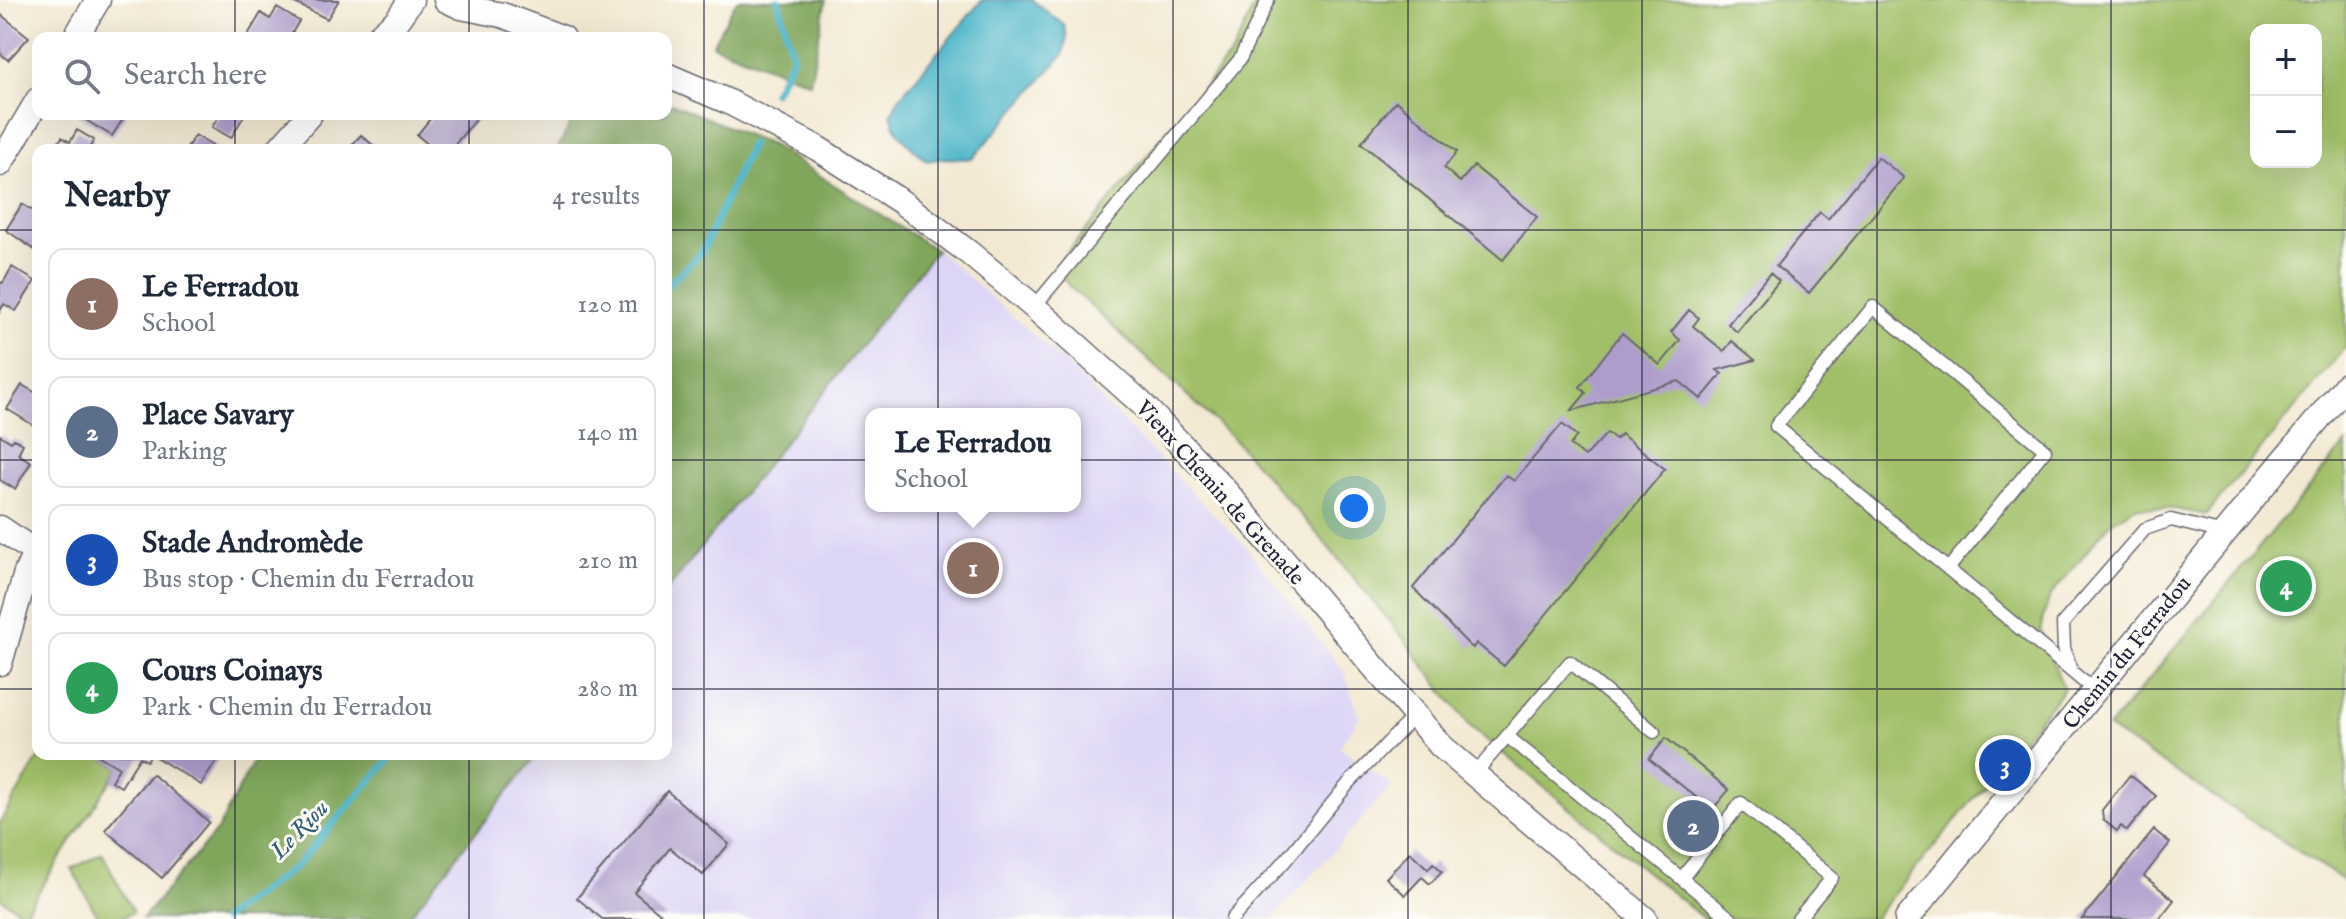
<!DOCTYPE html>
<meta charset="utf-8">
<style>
:root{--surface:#fff;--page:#f6f6f7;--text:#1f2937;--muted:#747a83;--line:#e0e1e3;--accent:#c8321e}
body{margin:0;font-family:"IM FELL English",serif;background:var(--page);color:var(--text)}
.controls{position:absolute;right:24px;top:24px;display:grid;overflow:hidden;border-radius:16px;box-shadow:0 8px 32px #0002}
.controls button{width:72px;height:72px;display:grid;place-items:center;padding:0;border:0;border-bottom:2px solid var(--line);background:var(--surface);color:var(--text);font:40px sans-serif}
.you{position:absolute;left:1354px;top:508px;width:28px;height:28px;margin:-20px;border:6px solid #fff;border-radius:50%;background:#1a73e8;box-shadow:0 0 0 12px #1a73e833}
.badge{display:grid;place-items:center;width:52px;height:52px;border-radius:50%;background:var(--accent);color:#fff;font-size:26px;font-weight:700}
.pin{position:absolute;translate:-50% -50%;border:4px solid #fff;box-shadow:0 2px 8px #0006}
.popup{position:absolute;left:865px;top:408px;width:216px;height:104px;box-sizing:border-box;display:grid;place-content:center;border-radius:16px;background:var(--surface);filter:drop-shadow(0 2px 6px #0005);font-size:26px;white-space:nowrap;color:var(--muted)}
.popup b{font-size:30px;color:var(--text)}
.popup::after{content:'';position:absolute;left:50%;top:100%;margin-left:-16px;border:16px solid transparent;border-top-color:var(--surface)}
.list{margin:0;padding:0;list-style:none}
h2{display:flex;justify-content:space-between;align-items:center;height:104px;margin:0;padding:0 32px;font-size:34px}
h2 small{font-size:26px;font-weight:400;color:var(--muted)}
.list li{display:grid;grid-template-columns:52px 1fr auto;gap:24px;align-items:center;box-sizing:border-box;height:112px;margin:0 16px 16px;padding:0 16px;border:2px solid var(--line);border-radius:16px}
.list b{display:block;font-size:30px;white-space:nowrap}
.list p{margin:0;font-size:26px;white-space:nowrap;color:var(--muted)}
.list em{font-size:26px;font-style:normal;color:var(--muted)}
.icon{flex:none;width:44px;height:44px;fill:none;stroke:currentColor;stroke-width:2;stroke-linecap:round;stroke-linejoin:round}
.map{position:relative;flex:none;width:2346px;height:919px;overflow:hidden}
.search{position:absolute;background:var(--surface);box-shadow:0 8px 32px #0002;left:32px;top:32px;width:640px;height:88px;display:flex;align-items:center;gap:20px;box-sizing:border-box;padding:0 28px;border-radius:16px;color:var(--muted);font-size:30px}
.panel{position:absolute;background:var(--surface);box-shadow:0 8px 32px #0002;left:32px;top:144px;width:640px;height:616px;border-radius:16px}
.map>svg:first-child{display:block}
.built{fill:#ddd5f6;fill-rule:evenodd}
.green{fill:#a0bf67;stroke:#617051;stroke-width:2;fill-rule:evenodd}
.forest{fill:#80a65c;stroke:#51644c;stroke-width:2}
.water{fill:#4ab4c8;stroke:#366b82;stroke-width:2}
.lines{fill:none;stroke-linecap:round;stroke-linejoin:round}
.stream{stroke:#4ab4c8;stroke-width:7}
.building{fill:#ae9dcc}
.lane-casing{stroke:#6b6870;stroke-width:15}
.street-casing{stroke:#6b6870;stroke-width:27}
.lane{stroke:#fff;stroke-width:12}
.street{stroke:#fff;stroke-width:24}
.grid{fill:none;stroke:#22223b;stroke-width:2;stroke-opacity:0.55}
.labels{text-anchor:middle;stroke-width:6;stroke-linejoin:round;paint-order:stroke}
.street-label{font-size:22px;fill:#22223b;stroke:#fdfcf7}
.water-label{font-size:24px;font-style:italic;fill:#325c73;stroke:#fdfcf7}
</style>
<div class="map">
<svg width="2346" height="919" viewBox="0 0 2346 919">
<rect width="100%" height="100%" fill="#fdfcf7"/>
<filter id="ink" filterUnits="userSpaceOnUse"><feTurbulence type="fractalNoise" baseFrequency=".0125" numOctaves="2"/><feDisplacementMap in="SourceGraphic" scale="16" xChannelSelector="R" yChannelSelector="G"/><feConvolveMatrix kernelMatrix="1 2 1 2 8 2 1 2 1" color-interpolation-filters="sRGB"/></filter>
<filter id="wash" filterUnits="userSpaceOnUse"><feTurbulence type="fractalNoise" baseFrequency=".006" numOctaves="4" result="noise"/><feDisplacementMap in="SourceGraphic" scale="32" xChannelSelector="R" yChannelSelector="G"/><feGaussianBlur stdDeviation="1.8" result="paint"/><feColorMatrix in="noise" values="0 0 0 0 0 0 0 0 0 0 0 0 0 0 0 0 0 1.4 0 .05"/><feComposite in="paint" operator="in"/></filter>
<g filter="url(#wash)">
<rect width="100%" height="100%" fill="#f3e9d2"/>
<path class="built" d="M935,248l128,113 183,186 98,125 16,45 -21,30 53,39 -120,133h-864l129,-165h129v-164zM871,414h204v92h-204z"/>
<path class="green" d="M1257,0h1089v347l-140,168 -31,-6 -40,-2 -25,16 -60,73 -7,22 -3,13 24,58 -190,230h-170l-234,-193 -74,-97 -81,-98 -86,-97 -161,-149 -12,-19 177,-214zM2256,30h60v132h-60z
M2346,443v439l-238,-154z
M41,754h55l23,14 -95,146 -24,-16v-76z
M102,853l31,59 -13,7h-21l-27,-50z"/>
<path class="forest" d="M737,0h89l-16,83 -98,-38z
M666,101l107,45 163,104 -270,342v-442h-109l18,-36h91z
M257,754h281l-131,165h-265l76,-90z"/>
<path class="water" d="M982,0h50l32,25 3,12 -4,18 -91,104 -28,-1 -17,3c-17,-14 -31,-25 -36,-47l8,-16z"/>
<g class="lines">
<path class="stream" d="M774,92l19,-35 -15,-57
M666,286l36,-34 49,-108
M223,919l73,-53 98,-112"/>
</g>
<g id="blocks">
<path class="building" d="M289,0h50l-12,19z
M277,8l22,13 -10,17h-43l15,-25 9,6z
M0,14l29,23 -21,23 -8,-7z
M1396,101l61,51 -13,16 16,14 14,-16 63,51 -34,43 -142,-117z
M76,114h50l-14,22z
M220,114h25l-14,24 -19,-11z
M434,114h39l5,3 -28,33h-15l-18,-15z
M77,130l17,10 -6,10h-35l9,-13 8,5z
M195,135l24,15h-33z
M361,135l7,6 11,9h-32z
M1878,157l26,21 -95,115 -33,-27 44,-54 8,7z
M22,204l16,10v38l-32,-22z
M12,267l23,14 -19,30 -12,-7 -4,7v-29l3,1z
M1770,273l9,8 -42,51 -9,-8z
M1689,310l10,8 -6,8 31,25 8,-10 23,19 -38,10 5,4 -21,25 -22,-18 -108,30 15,-18 -6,-6 42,-54 38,32 20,-25 -9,-8z
M22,385l16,9v34l-31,-19z
M1562,424l15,12 -7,9 15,12 22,-24 9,6 5,-5 44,35 -161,197 -28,-23 -3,5 -5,-4 -55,-56 93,-113 8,6z
M0,435l11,7 3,-3 9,5 -5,10 13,8 -16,27 -15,-9z
M1666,738l63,52 -17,20 -63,-51z
M96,754h55l-4,7 -7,-4 -19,30 -10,-6 8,-13z
M151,754h70l-20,31z
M152,774l57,48 -47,56 -57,-48z
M2130,775l26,21 -29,35 -6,-5 -4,5 -14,-11 -1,-10z
M667,791l62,53 -26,31 -33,-27 -36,44 33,27h-65l-25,-21z
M2154,830l16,13 -26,33 30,24 -15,19h-77z
M1410,852l18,17 5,-6 9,8 -12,13 -8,-7 -17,18 -19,-17z"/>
</g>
</g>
<g filter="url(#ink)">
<use href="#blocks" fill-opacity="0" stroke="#6b6870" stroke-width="2"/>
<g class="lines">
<defs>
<path id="lane" d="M1034,307l206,-248 28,-59
M1948,569l97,-119 -172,-143 -97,119 319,265
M2072,672l-8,-24 -1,-25 82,-94 26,-9 53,13
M1507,736l224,183
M1473,776l97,-114 84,70
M1682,878l59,-75 91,75 -34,41
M1232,919l52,-57 64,-78 66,-68"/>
<path id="street" d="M446,0l15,7 41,8 61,23
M75,38l23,-38
M377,38l20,-18 14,-20
M666,75l63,27 88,46 83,53 68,51 66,55 106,95 82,85 219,259 204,173
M278,150l32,-36
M0,164l38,-64
M0,528l35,24
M0,663l26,-90 12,-27
M1907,919l439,-534"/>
</defs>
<use href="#lane" class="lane-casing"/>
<use href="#street" class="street-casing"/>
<use href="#lane" class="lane"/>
<use href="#street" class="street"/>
</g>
</g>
<path class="grid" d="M235,0v38M469,0v38M704,0v919M938,0v919M1173,0v919M1408,0v919M1642,0v919M1877,0v919M2111,0v919M235,114v36M469,114v36M0,230h38M666,230h1680M0,460h38M666,460h1680M0,689h38M666,689h1680M235,754v165M469,754v165"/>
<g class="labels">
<g class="street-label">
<text transform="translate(1221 492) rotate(48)" y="8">Vieux Chemin de Grenade</text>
<text transform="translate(2126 652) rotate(-51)" y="8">Chemin du Ferradou</text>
</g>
<g class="water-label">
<text transform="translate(299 829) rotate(-46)" y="8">Le Riou</text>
</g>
</g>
</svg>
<div class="controls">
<button>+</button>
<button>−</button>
</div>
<div class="you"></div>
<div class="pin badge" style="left:973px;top:568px;background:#8d6e63">1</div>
<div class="popup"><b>Le Ferradou</b>School</div>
<div class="pin badge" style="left:1693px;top:826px;background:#5c6f8a">2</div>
<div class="pin badge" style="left:2005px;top:765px;background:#1a4fb4">3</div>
<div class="pin badge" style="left:2286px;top:586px;background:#2e9e5b">4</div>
<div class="search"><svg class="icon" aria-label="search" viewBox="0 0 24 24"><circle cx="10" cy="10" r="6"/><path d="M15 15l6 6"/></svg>Search here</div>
<section class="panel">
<h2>Nearby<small>4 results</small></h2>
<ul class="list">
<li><span class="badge" style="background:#8d6e63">1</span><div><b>Le Ferradou</b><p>School</p></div><em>120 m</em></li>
<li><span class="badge" style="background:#5c6f8a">2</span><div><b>Place Savary</b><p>Parking</p></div><em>140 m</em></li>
<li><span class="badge" style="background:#1a4fb4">3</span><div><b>Stade Andromède</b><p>Bus stop · Chemin du Ferradou</p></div><em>210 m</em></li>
<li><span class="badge" style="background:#2e9e5b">4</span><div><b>Cours Coinays</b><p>Park · Chemin du Ferradou</p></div><em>280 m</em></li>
</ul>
</section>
</div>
